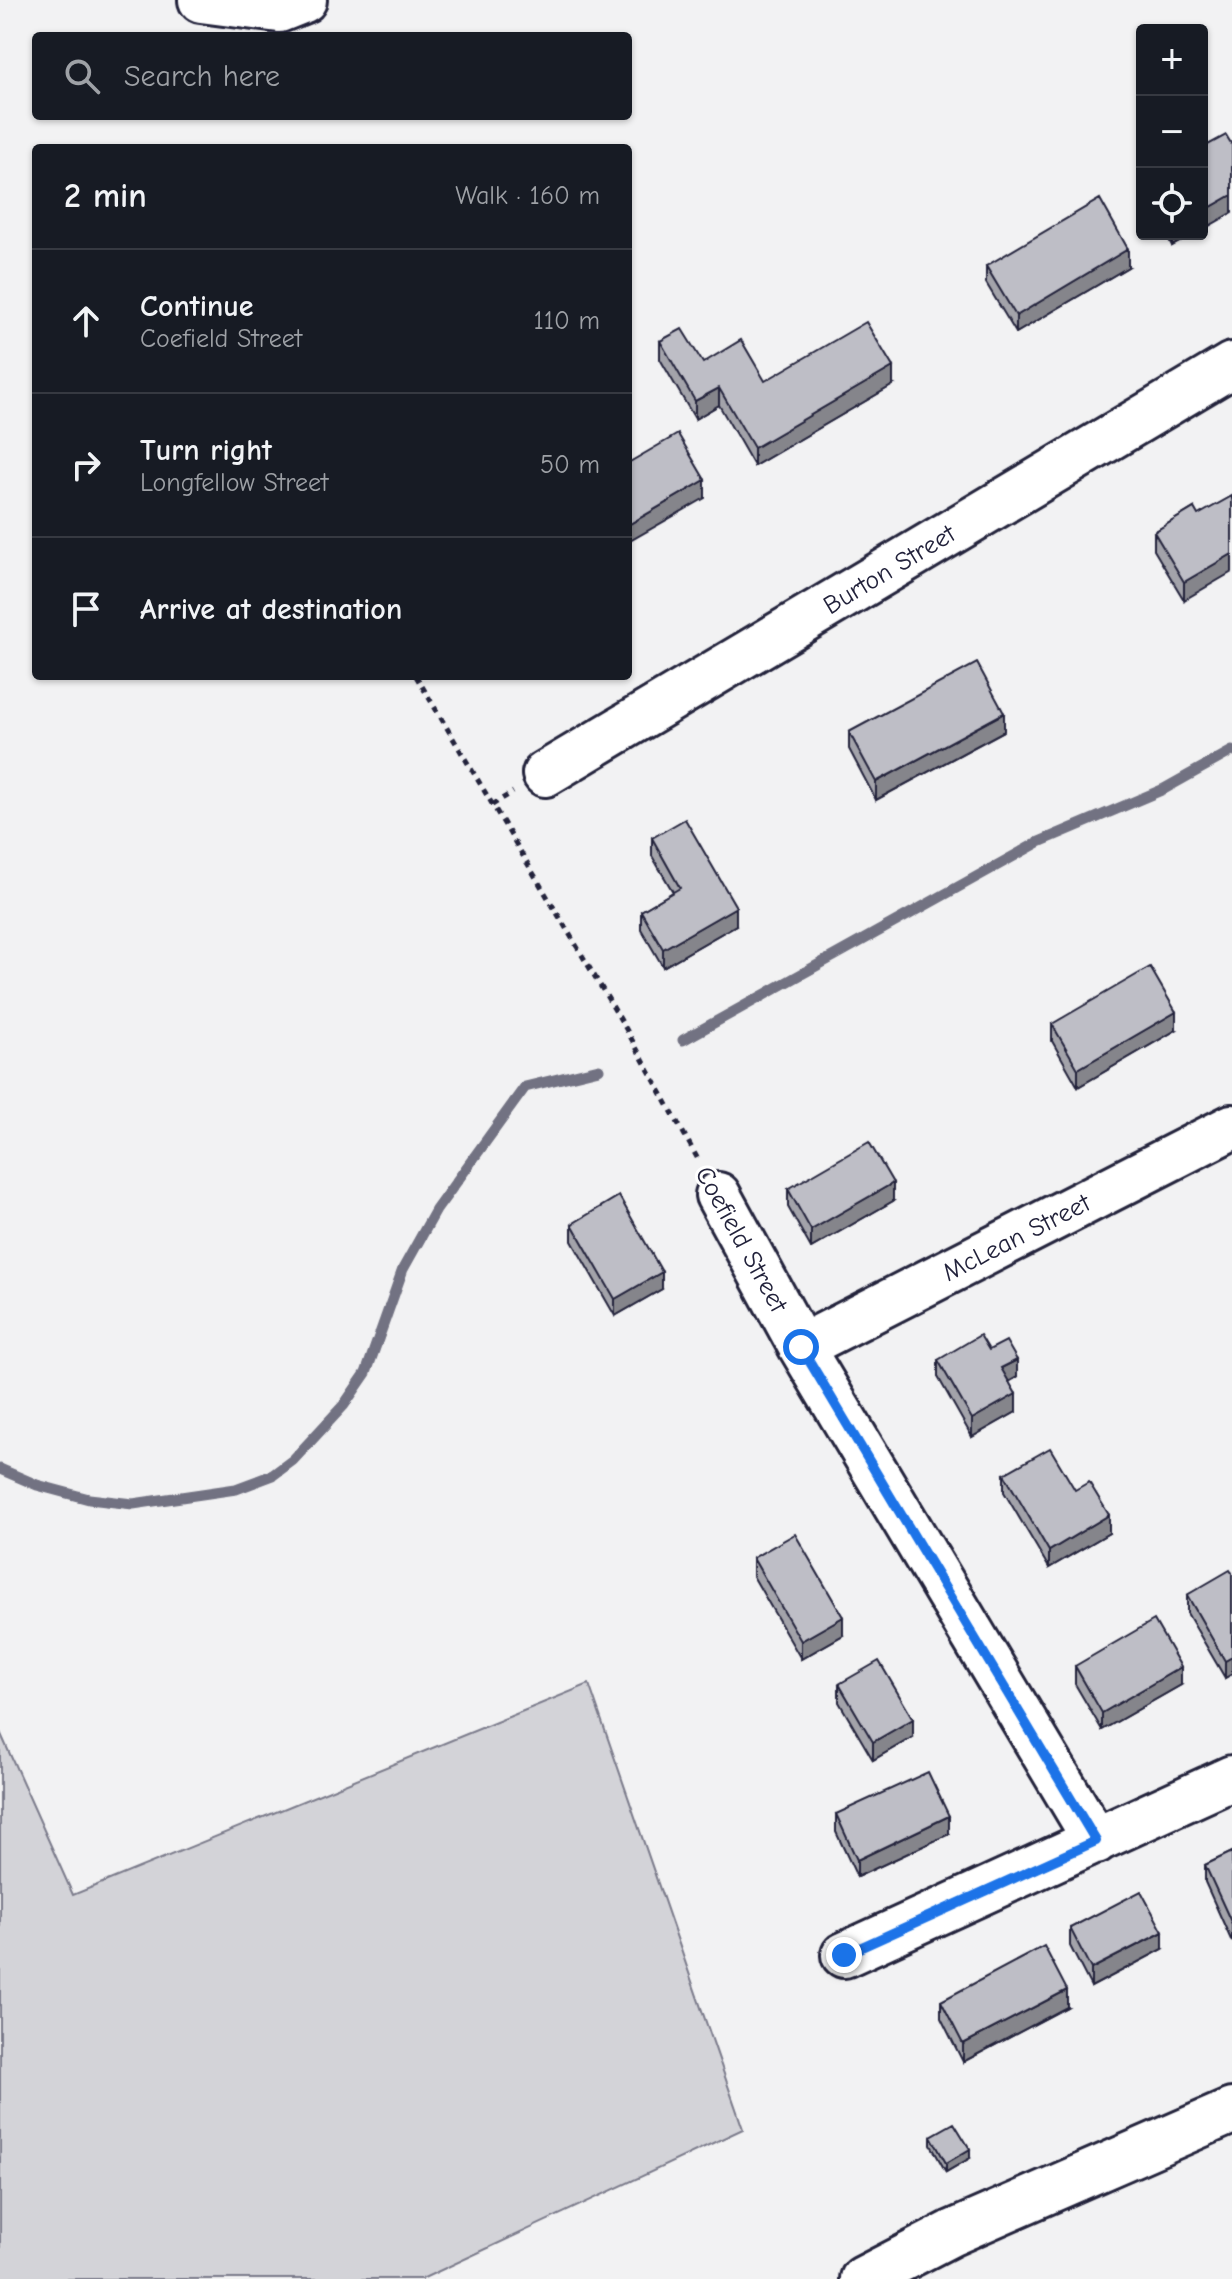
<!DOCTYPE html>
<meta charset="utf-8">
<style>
:root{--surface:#171b24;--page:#20242c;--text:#f1f3f6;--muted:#9ea1a6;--line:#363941}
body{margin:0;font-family:"Comic Neue",sans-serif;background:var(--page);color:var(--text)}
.controls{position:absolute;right:24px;top:24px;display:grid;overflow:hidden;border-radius:8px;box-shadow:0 2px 6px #0004}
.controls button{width:72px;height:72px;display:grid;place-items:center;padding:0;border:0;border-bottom:2px solid var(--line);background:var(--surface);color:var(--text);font:40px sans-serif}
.stop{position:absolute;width:24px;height:24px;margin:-18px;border:6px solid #1a73e8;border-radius:50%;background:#fff}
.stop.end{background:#1a73e8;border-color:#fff;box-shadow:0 2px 8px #0008}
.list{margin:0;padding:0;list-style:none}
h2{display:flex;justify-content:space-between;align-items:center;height:104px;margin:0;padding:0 32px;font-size:34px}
h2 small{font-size:26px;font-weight:400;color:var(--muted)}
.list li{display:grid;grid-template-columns:52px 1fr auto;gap:24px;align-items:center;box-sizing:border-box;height:144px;padding:0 32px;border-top:2px solid var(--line)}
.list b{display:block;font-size:30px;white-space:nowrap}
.list p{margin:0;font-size:26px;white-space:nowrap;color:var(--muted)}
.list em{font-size:26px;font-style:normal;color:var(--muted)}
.icon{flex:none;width:44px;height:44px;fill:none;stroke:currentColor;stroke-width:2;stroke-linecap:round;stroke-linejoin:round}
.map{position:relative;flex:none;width:1232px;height:2279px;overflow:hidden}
.search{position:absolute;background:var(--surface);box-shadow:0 2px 6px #0004;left:32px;top:32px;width:600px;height:88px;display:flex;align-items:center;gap:20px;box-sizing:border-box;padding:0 28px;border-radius:8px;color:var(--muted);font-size:30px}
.panel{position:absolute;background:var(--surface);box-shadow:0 2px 6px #0004;left:32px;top:144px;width:600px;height:536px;border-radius:8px}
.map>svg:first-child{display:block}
.green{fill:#d3d3d8;stroke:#7a7a8a;stroke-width:2}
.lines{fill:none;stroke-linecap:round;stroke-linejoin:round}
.stream{stroke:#727282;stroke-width:11}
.minor-casing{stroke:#22223b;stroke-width:50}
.path{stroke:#22223b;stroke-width:5;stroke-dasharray:6 6;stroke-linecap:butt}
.minor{stroke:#fff;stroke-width:44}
.wall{fill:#a3a3aa;stroke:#22223b;stroke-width:2}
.shaded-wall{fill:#85858b;stroke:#22223b;stroke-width:2}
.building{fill:#bebec6;stroke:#22223b;stroke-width:2}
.route{stroke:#1a73e8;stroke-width:10}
.labels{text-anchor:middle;stroke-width:6;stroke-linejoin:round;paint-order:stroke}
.street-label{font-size:26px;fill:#22223b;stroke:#fff}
</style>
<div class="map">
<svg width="1232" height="2279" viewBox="0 0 1232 2279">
<rect width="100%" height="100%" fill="#f2f2f3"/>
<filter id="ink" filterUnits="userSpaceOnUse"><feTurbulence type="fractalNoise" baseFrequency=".0125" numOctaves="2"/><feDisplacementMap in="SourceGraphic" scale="16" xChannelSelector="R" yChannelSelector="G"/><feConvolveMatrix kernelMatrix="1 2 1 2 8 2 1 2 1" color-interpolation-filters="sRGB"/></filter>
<g filter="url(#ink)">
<path class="green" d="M589,1684l154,445 -321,150h-422v-547l73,163z"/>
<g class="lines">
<path class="stream" d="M683,1040l356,-198 125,-53 68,-38
M0,1469l37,16 52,14 44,5 103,-15 37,-14 20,-15 51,-55 22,-32 37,-104 33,-59 89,-123 74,-18"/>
<defs>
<path id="minor" d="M201,0l78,10 25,-10
M545,774l687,-409
M718,1195l83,152 295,494
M801,1347l431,-220
M844,1955l388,-177
M863,2279l89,-46 280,-122"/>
</defs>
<use href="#minor" class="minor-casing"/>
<path class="path" d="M416,676l210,353 74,134
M492,805l21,-13"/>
<use href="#minor" class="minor"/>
</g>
<path class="wall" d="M1166,234h28l-22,12z
M986,266l142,1 -112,66 -30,-50z
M660,341l43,22 62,18 128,4 -139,81 -35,-61 -24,14 -35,-60z
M1194,508l-10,92 -30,-50v-18z
M1004,731l-128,69 -27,-51v-17z
M652,838l84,87 -73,42 -22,-38v-18l32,-19 -21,-36z
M1052,1024l124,6 -98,57 -26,-46z
M788,1189l105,12 -82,47 -23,-41z
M572,1224l90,65 -47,27 -43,-75z
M989,1350l28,27 -8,5 7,30 -44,25 -34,-60v-17z
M1004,1474l71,16 34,43 -60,35 -45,-76z
M753,1558l90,77 -42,24 -48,-83z
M1232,1573v101l-7,4 -38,-65v-18z
M1075,1666l106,19 -79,45 -27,-46z
M839,1684l74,53 -40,23 -34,-58z
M836,1814l113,20 -92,43 -21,-45z
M1232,1852v90l-27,-60v-17z
M1070,1928l93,21 -72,38 -21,-41z
M941,2001l126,6 -104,55 -22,-44z
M931,2136l39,22 -24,14 -15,-27z"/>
<path class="shaded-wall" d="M1232,195v18l-30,17v-18z
M1172,234h22l-22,12z
M1128,249v18l-112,66v-17z
M893,367v18l-139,81v-18z
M719,388v17l-24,14v-18z
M705,480v18l-77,44v-17z
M1232,554v18l-48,28v-18z
M1004,713v18l-128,69v-18z
M736,907v18l-73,42v-18z
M1176,1012v18l-98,57v-18z
M893,1183v18l-82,47v-18z
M662,1272v17l-47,27v-17z
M1017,1360v17l-16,9v-18z
M1016,1394v18l-44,25v-18z
M1109,1515v18l-60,35v-17z
M843,1617v18l-42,24v-18z
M1232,1657v17l-7,4v-17z
M1181,1667v18l-79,45v-17z
M913,1719v18l-40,23v-18z
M949,1816v18l-92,43v-17z
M1163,1932v17l-72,38v-18z
M1067,1990v17l-104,55v-18z
M970,2149v9l-24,14v-9z"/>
<path class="building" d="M1226,135l6,10v50l-30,17v-64z
M1100,199l28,50 -112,67 -30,-50z
M866,322l27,45 -139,81 -35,-60 -24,13 -35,-60 22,-12 21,34 38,-23 24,41z
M678,434l27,46 -77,45v-62z
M1232,496v58l-48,28 -30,-50 40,-24 4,7z
M977,663l27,50 -128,69 -27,-50z
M685,819l51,88 -73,42 -22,-38 39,-23 -28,-50z
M1150,967l26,45 -98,57 -26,-45z
M869,1142l24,41 -82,47 -23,-41z
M619,1196l43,76 -47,27 -43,-75z
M980,1335l9,15 17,-9 11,19 -16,8 15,26 -44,25 -34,-59z
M1050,1448l25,42 14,-8 20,33 -60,36 -45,-77z
M795,1534l48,83 -42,24 -48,-83z
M1230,1570l2,3v84l-7,4 -38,-66z
M1154,1620l27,47 -79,46 -27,-47z
M879,1661l34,58 -40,23 -34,-58z
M928,1772l21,44 -92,44 -21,-46z
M1232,1852v72l-27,-59z
M1141,1891l22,41 -72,37 -21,-41z
M1044,1946l23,44 -104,54 -22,-43z
M954,2123l16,26 -24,14 -15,-27z"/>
</g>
<g class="lines" filter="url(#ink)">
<path class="route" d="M801,1347l295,494 -252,114"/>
</g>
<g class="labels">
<g class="street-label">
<text transform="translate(889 569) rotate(-31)" y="9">Burton Street</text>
<text transform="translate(1016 1237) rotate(-27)" y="9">McLean Street</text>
<text transform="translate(742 1239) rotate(61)" y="9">Coefield Street</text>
</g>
</g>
</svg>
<div class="controls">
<button>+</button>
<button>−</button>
<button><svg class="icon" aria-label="locate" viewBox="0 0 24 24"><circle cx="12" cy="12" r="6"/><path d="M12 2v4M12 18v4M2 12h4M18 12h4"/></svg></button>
</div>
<div class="stop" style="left:801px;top:1347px"></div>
<div class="stop end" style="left:844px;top:1955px"></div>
<div class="search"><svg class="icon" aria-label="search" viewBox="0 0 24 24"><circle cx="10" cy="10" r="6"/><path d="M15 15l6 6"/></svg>Search here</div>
<section class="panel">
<h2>2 min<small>Walk · 160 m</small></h2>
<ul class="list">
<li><svg class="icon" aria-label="ahead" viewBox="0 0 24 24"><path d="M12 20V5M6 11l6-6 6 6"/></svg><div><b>Continue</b><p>Coefield Street</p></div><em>110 m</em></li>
<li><svg class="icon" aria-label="right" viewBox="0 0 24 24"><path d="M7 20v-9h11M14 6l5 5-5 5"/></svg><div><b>Turn right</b><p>Longfellow Street</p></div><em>50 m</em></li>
<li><svg class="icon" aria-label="arrive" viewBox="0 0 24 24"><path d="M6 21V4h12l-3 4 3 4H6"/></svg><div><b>Arrive at destination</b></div></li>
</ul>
</section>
</div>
